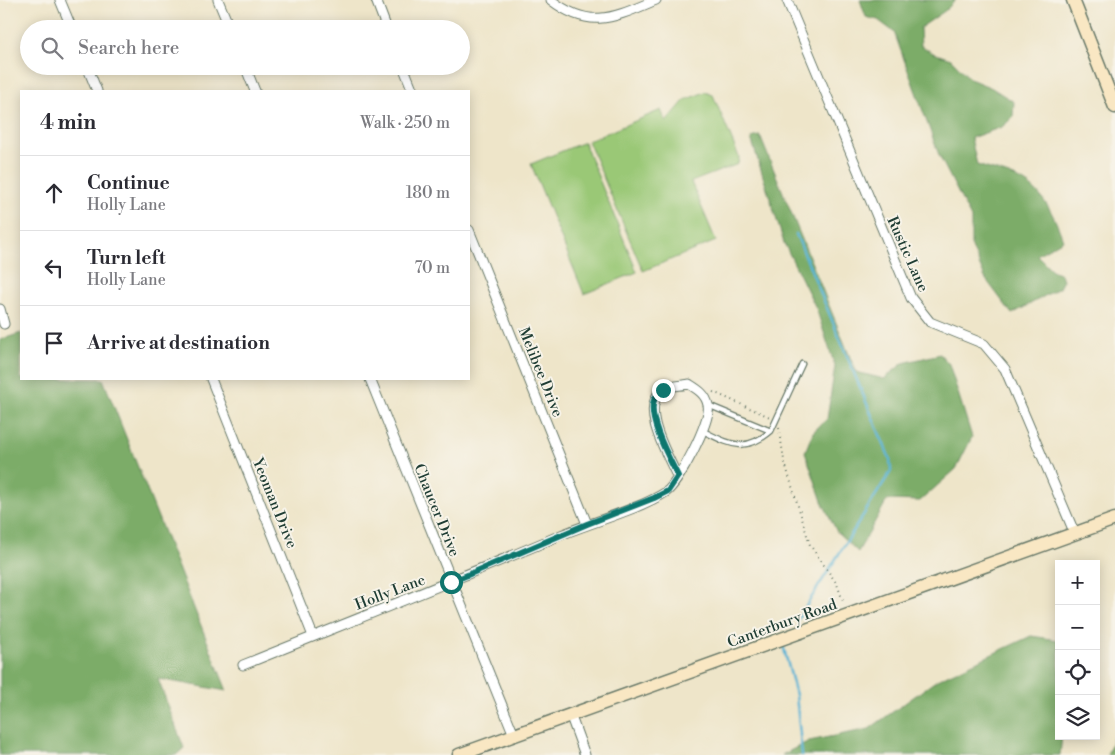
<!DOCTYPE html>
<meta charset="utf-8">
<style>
:root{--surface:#fff;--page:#f7f7f7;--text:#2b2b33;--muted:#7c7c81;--line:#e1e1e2}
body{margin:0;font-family:"Libre Bodoni",serif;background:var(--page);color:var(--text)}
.controls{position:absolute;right:15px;bottom:15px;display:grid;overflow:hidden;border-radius:0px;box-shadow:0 2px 12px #0003}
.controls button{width:45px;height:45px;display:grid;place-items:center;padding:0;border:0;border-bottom:1px solid var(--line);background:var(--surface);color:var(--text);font:25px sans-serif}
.stop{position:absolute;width:15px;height:15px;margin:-11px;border:4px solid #0f766e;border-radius:50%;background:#fff}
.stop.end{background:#0f766e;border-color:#fff;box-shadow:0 1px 5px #0008}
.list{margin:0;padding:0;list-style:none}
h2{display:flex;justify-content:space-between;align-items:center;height:65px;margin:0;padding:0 20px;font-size:21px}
h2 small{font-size:16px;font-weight:400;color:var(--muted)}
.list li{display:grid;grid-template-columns:32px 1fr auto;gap:15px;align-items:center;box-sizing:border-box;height:75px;padding:0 20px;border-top:1px solid var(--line)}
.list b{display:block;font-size:19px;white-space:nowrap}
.list p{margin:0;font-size:16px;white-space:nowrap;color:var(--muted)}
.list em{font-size:16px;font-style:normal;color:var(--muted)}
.icon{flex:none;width:28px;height:28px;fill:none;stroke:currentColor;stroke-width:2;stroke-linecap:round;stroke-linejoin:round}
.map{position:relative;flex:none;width:1115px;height:755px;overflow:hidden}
.search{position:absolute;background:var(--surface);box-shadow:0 2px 12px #0003;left:20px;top:20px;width:450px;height:55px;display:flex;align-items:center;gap:12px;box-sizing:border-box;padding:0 18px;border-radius:28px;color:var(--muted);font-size:19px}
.panel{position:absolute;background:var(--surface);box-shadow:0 2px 12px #0003;left:20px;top:90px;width:450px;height:290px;border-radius:0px}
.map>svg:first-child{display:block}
.green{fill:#9ac876;stroke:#5c8255}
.forest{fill:#7bac67;stroke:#4d744e}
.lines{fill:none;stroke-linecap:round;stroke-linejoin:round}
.stream{stroke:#57b3d5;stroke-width:2.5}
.lane-casing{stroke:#677868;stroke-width:7}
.street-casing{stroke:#677868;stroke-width:11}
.secondary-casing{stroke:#677868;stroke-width:15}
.path{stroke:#677868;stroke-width:2;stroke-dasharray:1 4;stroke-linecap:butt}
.lane{stroke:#fff;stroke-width:4.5}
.street{stroke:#fff;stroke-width:9}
.secondary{stroke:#f9e7c3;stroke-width:12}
.route{stroke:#0f766e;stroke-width:6}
.labels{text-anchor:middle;stroke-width:4;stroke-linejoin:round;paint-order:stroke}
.street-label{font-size:15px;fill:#1f3d34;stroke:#f7f3e8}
</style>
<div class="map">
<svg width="1115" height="755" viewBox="0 0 1115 755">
<rect width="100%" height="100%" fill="#f7f3e8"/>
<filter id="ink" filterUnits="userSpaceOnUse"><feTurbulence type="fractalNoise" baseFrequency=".02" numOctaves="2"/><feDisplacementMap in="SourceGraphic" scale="10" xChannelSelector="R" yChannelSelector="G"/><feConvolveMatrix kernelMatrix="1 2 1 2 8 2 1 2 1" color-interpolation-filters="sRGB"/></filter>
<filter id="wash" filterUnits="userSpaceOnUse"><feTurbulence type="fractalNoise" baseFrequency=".0096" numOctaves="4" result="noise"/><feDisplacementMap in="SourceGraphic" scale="20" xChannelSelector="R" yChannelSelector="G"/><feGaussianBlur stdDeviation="1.12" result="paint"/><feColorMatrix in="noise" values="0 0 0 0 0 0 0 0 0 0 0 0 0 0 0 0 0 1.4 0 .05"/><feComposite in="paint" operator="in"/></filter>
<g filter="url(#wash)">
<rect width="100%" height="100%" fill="#eee5c9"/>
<path class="green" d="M705,92l8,3 26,62 -1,7 -47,18 25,59 -73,30 -55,-130 73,-31 5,12 19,-22z
M584,142l53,130 -53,22 -53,-130z"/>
<path class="forest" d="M860,0h96l-10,10 -26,18 1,18 12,7 18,6 19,20 22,9 22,14 -1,15 -11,10 -31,11 6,27c12,4 25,7 37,12 27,10 40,37 49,63l-26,15 15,15 9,4 2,6 -4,8 -47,26 -27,-36 -14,-33v-27l-32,-63 -45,-123 -16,-12 -12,-3z
M760,136l96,236 28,7 19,-16 37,-9 9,10 23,73 -16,32 -36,32 -33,-1 -29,52 -21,-20 -15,-31 -17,-49 8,-20 14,-13 8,-53 -19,-58 -32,-65 -33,-105z
M21,333v46h82l124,312 -69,-12 26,69 -8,7h-176v-415z
M1031,636l28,4v96h3l-2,19h-278l27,-14 60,-12 68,-49z
M1115,733v22h-8z"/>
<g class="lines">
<path class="stream" d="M796,234l94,225 1,12 -93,148
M783,645l13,50 6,60"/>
</g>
</g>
<g filter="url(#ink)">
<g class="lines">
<defs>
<path id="lane" d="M708,405l63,26
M703,431c27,13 41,23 68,0l31,-67"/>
<path id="street" d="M60,0l12,29
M218,0l12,29
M376,0l11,29
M551,0c40,31 64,17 105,0
M787,0l124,298 19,24 54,22 21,25 70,165
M87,66l10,25
M245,66l10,25
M403,66l10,25
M469,230l118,294
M0,309l4,15
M211,379l102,257
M370,379l144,356
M243,665c106,-43 213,-85 318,-130 31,-13 79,-26 105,-43 12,-8 46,-72 42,-87 -2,-11 -11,-16 -19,-21 -8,2 -21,1 -27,6 -23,19 6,65 15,86
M570,714l15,41"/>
<path id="secondary" d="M1073,0l42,107
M459,755l656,-236"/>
</defs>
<use href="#lane" class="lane-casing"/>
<use href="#street" class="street-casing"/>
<use href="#secondary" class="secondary-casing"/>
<path class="path" d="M713,392l57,25
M779,428l5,32 26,85 27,39 7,20"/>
<use href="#lane" class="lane"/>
<use href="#street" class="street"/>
<use href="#secondary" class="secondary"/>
</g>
</g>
<g class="lines" filter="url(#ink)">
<path class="route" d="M451,582l136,-58 67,-26 14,-7 10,-15c-8,-16 -33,-61 -23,-78 2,-3 6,-6 8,-8"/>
</g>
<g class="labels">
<g class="street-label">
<text transform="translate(908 254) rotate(66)" y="5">Rustic Lane</text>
<text transform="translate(541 372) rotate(68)" y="5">Melibee Drive</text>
<text transform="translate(275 503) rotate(68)" y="5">Yeoman Drive</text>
<text transform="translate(437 510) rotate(68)" y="5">Chaucer Drive</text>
<text transform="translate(390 592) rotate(-21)" y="5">Holly Lane</text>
<text transform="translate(782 623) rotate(-20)" y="5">Canterbury Road</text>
</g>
</g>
</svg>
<div class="controls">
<button>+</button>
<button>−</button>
<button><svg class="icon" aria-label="locate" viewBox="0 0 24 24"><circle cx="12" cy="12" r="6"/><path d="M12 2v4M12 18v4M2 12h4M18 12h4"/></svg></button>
<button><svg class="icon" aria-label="layers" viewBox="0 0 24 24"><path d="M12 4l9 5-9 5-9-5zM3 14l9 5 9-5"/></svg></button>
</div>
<div class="stop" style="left:451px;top:582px"></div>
<div class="stop end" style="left:663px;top:390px"></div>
<div class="search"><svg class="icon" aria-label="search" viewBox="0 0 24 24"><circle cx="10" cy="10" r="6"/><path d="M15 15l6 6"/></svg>Search here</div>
<section class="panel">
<h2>4 min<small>Walk · 250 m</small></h2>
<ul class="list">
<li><svg class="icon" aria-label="ahead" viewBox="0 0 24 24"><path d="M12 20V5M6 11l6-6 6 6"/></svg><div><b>Continue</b><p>Holly Lane</p></div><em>180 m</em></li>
<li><svg class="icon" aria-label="left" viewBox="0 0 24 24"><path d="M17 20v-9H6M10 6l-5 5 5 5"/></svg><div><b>Turn left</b><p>Holly Lane</p></div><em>70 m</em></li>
<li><svg class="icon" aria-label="arrive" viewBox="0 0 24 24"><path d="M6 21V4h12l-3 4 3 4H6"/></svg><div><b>Arrive at destination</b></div></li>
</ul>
</section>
</div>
